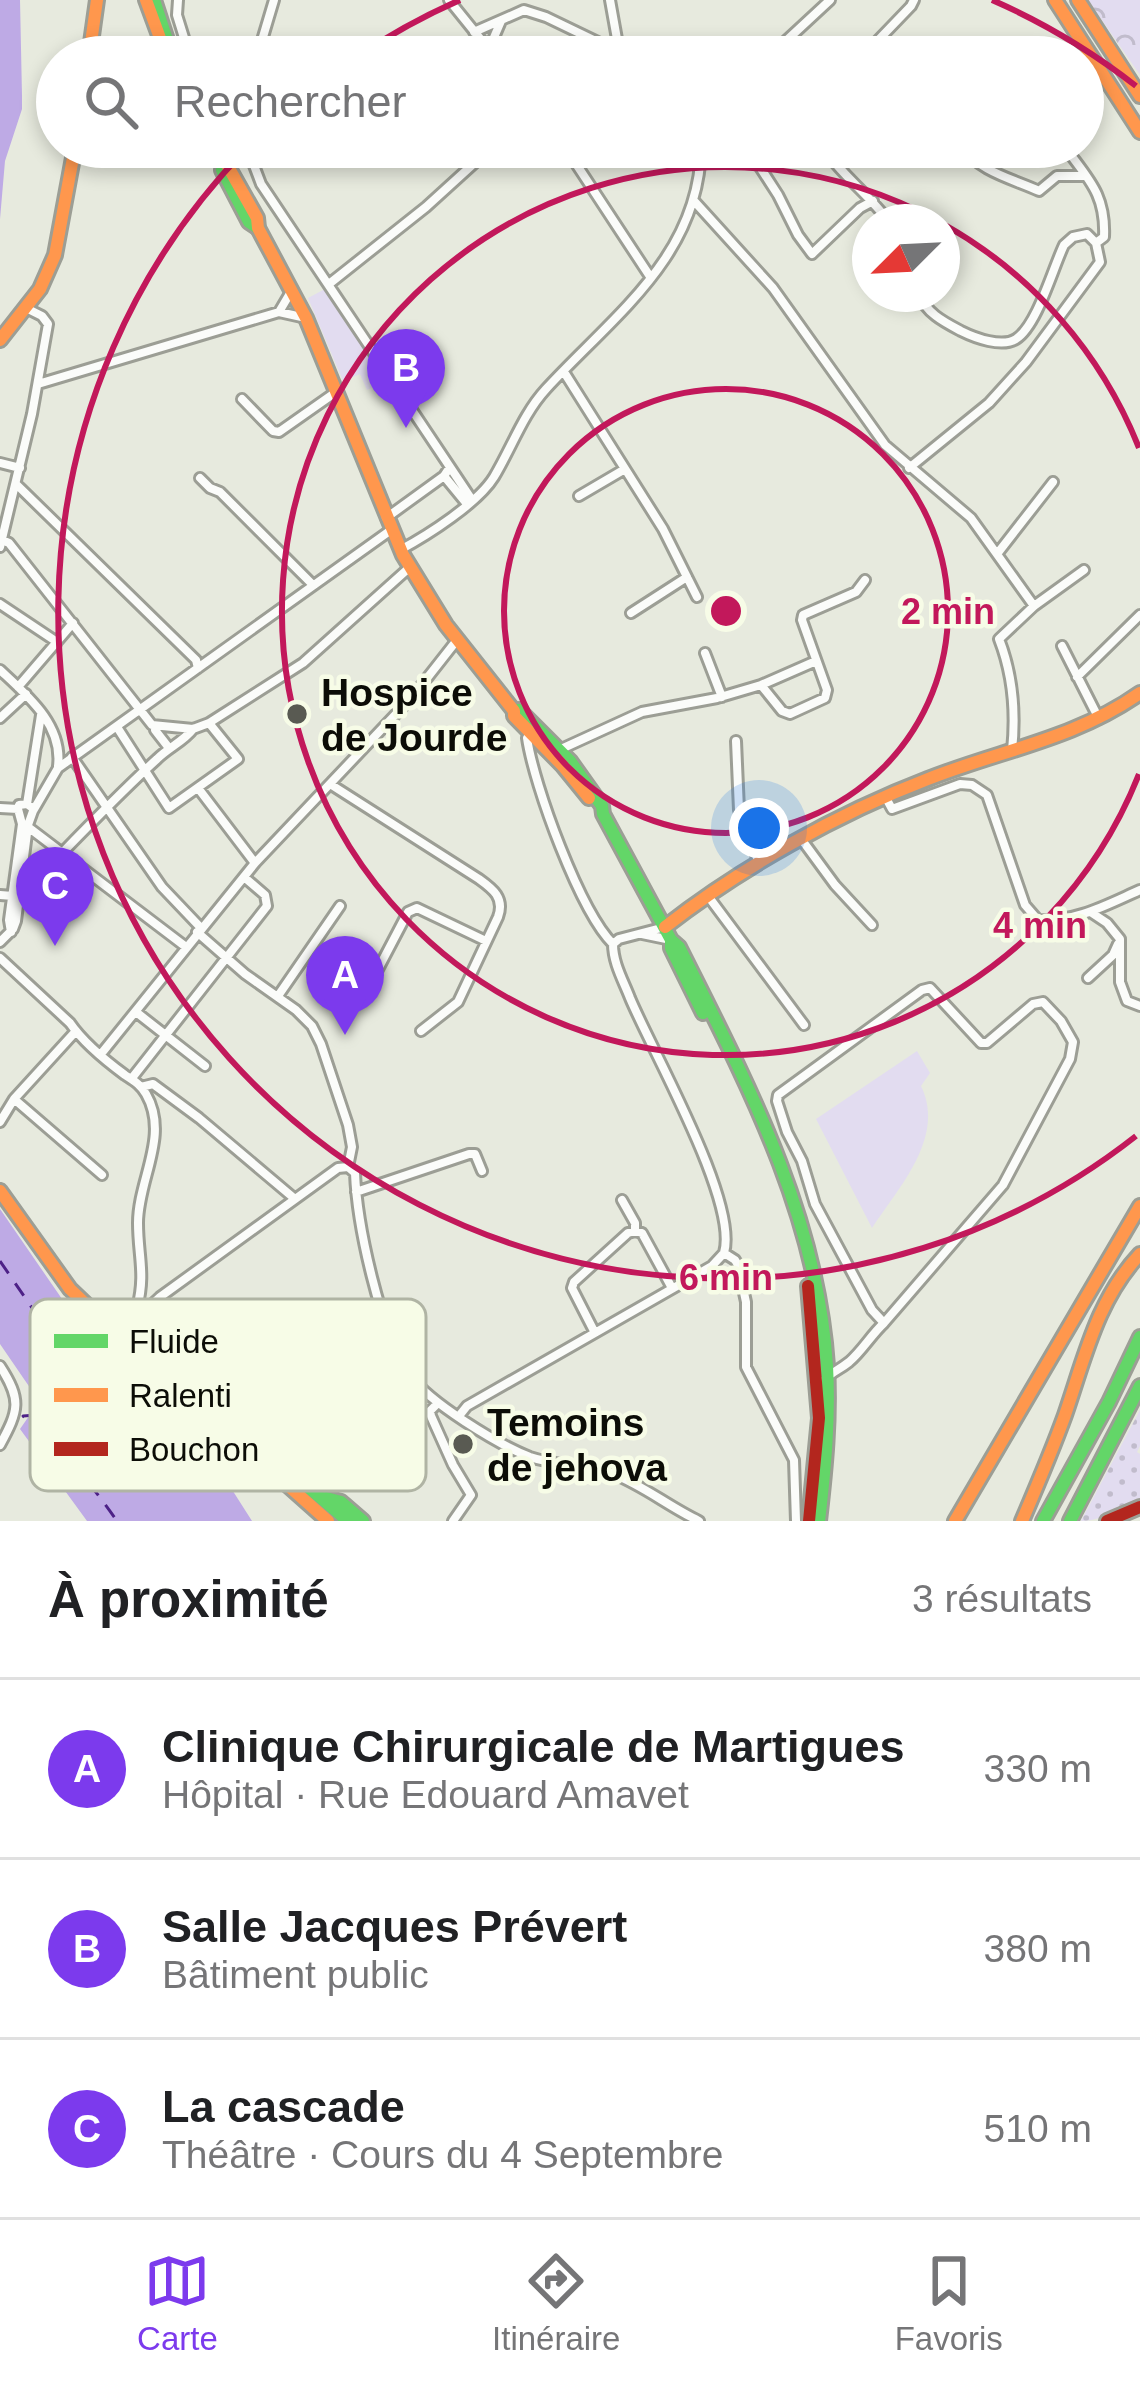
<!DOCTYPE html>
<html lang="fr">
<meta charset="utf-8">
<style>
:root{--surface:#fff;--page:#f6f6f6;--text:#202124;--muted:#757577;--line:#e0e0e0;--accent:#7c3aed}
body{margin:0;font-family:Helvetica,sans-serif;background:var(--page);color:var(--text)}
.compass{position:absolute;left:852px;top:204px;width:108px;height:108px;border-radius:50%;background:var(--surface);box-shadow:0 6px 18px #0003;rotate:246deg}
.you{position:absolute;left:759px;top:828px;width:42px;height:42px;margin:-30px;border:9px solid #fff;border-radius:50%;background:#1a73e8;box-shadow:0 0 0 18px #1a73e833}
.badge{display:grid;place-items:center;width:78px;height:78px;border-radius:50%;background:var(--accent);color:#fff;font-size:39px;font-weight:700}
.pin{position:absolute;translate:-50% -99px;filter:drop-shadow(0 3px 6px #0008)}
.pin::after{content:'';position:absolute;top:63px;width:42px;height:36px;background:inherit;clip-path:polygon(0 0,100% 0,50% 100%)}
.list{margin:0;padding:0;list-style:none}
h2{display:flex;justify-content:space-between;align-items:center;height:156px;margin:0;padding:0 48px;font-size:51px}
h2 small{font-size:39px;font-weight:400;color:var(--muted)}
.list li{display:grid;grid-template-columns:78px 1fr auto;gap:36px;align-items:center;box-sizing:border-box;height:180px;padding:0 48px;border-top:3px solid var(--line)}
.list b{display:block;font-size:45px;white-space:nowrap}
.list p{margin:0;font-size:39px;white-space:nowrap;color:var(--muted)}
.list em{font-size:39px;font-style:normal;color:var(--muted)}
.icon{flex:none;width:66px;height:66px;fill:none;stroke:currentColor;stroke-width:2;stroke-linecap:round;stroke-linejoin:round}
.map{position:relative;flex:none;width:1140px;height:1521px;overflow:hidden}
.search{position:absolute;background:var(--surface);box-shadow:0 6px 18px #0003;left:36px;right:36px;top:36px;height:132px;display:flex;align-items:center;gap:30px;box-sizing:border-box;padding:0 42px;border-radius:66px;color:var(--muted);font-size:45px}
.sheet{height:696px;background:var(--surface)}
nav{display:flex;justify-content:space-around;align-items:center;box-sizing:border-box;height:168px;border-top:3px solid var(--line);background:var(--surface);font-size:33px;color:var(--muted)}
nav a{display:grid;justify-items:center;gap:6px}
nav .on{color:var(--accent)}
.map>svg:first-child{display:block}
.grass{fill:url(#grass-dots)}
.forest{fill:url(#forest-crowns)}
.park{fill:#e2dcf0}
.water{fill:#beaae5}
.lines{fill:none;stroke-linecap:round;stroke-linejoin:round}
.ferry{stroke:#4d2187;stroke-width:3;stroke-dasharray:15 12;stroke-linecap:butt}
.street-casing{stroke:#9c9e95;stroke-width:14}
.fast-casing{stroke:#9c9e95;stroke-width:18}
.slow-casing{stroke:#9c9e95;stroke-width:18}
.jam-casing{stroke:#9c9e95;stroke-width:18}
.street{stroke:#fbfcfa;stroke-width:8}
.fast{stroke:#63d668;stroke-width:12}
.slow{stroke:#ff974d;stroke-width:12}
.jam{stroke:#b3261e;stroke-width:12}
.ring{fill:none;stroke:#c2185b;stroke-width:6}
.poi-dot{fill:#595a52;stroke:#f7fce7;stroke-width:4.5}
.labels{text-anchor:middle;stroke-width:9;stroke-linejoin:round;paint-order:stroke}
.poi-label{font-size:39px;font-weight:bold;fill:#0c0d07;stroke:#f7fce7;text-anchor:start}
.key{fill:#f7fce7;stroke:#b0b4a4;stroke-width:3}
.key-label{font-size:33px;fill:#0c0d07}
.centre{fill:#c2185b;stroke:#f7fce7;stroke-width:6}
.ring-label{font-size:36px;text-anchor:middle;font-weight:bold;fill:#c2185b;stroke:#f7fce7;stroke-width:9;stroke-linejoin:round;paint-order:stroke}
</style>
<div class="map">
<svg width="1140" height="1521" viewBox="0 0 1140 1521">
<defs>
<pattern id="grass-dots" width="8" height="8" patternUnits="userSpaceOnUse" patternTransform="scale(3)"><rect width="8" height="8" fill="#e2dcf0"/><path d="M2 2h.1M6 6h.1" fill="none" stroke="#c1bccc" stroke-width="1.8" stroke-linecap="round"/></pattern>
<pattern id="forest-crowns" width="20" height="18" patternUnits="userSpaceOnUse" patternTransform="scale(3)"><rect width="20" height="18" fill="#e2dcf0"/><path d="M2 6a3 3 0 1 1 6 0M12 15a3 3 0 1 1 6 0" fill="none" stroke="#c1bccc"/></pattern>
</defs>
<rect width="100%" height="100%" fill="#e7eade"/>
<path class="grass" d="M1140,1410v36l-3,6 3,2v47c-20,7 -38,20 -59,20z"/>
<path class="forest" d="M1088,0h52v75l-50,-72z"/>
<path class="park" d="M325,289l61,92 -19,9 -7,-16 -17,7 -35,-83z
M917,1051l13,22 -9,13c25,51 -22,101 -49,142l-56,-109z"/>
<path class="water" d="M0,0h20l2,96v13l-17,52 -5,58z
M0,1209l102,148 23,-4 90,110 37,58h-165l-67,-92 16,-23 1,-8 -37,-54z"/>
<g class="lines">
<path class="ferry" d="M0,1261l67,98 39,9 19,-15c-25,47 -50,60 -102,63 38,31 66,65 94,105"/>
<defs>
<path id="street" d="M178,0l-1,15 13,42
M449,0l46,57
M610,0l7,39 -2,10
M474,32l50,-22 22,7 83,40
M489,49l12,-28
M257,57l17,-57
M754,57l20,-5 56,-52
M862,57l49,-51 3,-6
M565,147l86,131
M747,147l31,48 20,40 14,19 48,-46 13,-7
M823,147c17,27 46,47 66,75
M965,147c11,24 51,33 74,44l18,-15h29
M222,158l25,-11 14,37 183,274 6,9 -6,9
M695,202l78,86 112,157 86,73 63,88
M329,284l97,-77 66,-60
M919,294c7,19 25,28 42,37 14,7 41,17 55,8 21,-13 37,-71 48,-94l9,-8 14,-3 9,9
M279,312l13,-22
M564,372l99,157 34,68
M38,384l241,-72 27,6
M242,399l31,32 6,1 57,-40
M0,463l20,5
M450,467l22,33
M909,468l80,-65 37,-41 74,-100 -4,-19 8,-6c2,-43 -16,-58 -39,-90
M444,476l23,28
M200,478l10,10 10,4 93,93
M16,484l180,176 2,8
M579,496l46,-27
M386,518l58,-42
M2,540l7,3 143,182 41,4 16,-6 94,-60 107,-96
M0,547l32,-133 16,-90 -6,-8 -16,-8
M400,550c28,-15 78,-47 94,-73 18,-30 29,-63 52,-88 67,-73 154,-133 155,-242
M997,554l56,-72
M0,604l57,38
M631,613l56,-36
M1062,646l37,73
M705,653l17,44
M0,670c28,26 63,55 58,96
M1077,677l63,-62
M761,685l21,26 8,3 35,-16 2,-8 -25,-70 1,-5 53,-23 9,-12
M18,687l55,-64
M0,718l26,-24
M156,726l-1,4 14,18
M117,727l52,81 69,-49 -29,-36
M530,733l-3,5c7,48 53,173 86,206
M736,741l3,69 20,53
M559,750l83,-38 75,-14 44,-13 55,-24
M1012,751c4,-38 1,-76 -13,-112l35,-33 50,-36
M72,757l90,130 39,41
M330,784l149,95c14,10 26,19 19,38l-40,85 -37,29
M198,788l57,75
M886,798l6,11 68,-25 12,1 15,10 38,110 13,15c38,2 68,-15 102,-30
M0,808l18,1
M34,809l-7,-5 14,-89
M22,824l-4,-15 1,-4 8,-1
M28,827l158,120
M802,840l33,45 37,40
M62,853c31,-32 62,-64 95,-94 11,-11 27,-18 36,-30
M0,895l13,1
M708,896l96,129
M1092,913l15,10 13,16v43l7,19 13,5
M11,932l-2,-12 13,-96
M197,932l48,42 51,36 16,16 9,18 27,81 4,22 -4,20
M642,934l29,6
M0,942l13,-13 3,-8 12,-96 5,-14 25,-43 333,-238
M613,944c0,19 10,36 17,54 22,53 109,204 94,255
M613,944l6,-5 46,-12
M0,958l70,65c13,19 36,38 55,52 9,6 15,9 21,19 24,42 -8,85 -8,129 0,33 8,51 -1,85
M1088,978l25,-23 5,-11
M278,996l62,-90
M364,996l44,-84 9,-4 69,33
M136,1012l69,54
M101,1054l154,-191 158,-167 44,-56
M132,1078l135,-172 -2,-11 -21,-18
M141,1087l12,-3 46,34 96,81
M14,1099l62,-68
M0,1122l14,-23 88,76
M348,1167l7,6c2,52 25,159 55,202 18,27 89,70 120,82 26,9 55,7 81,16 32,12 58,34 88,48
M356,1192l113,-38h6l7,17
M622,1200l13,23v8
M724,1253l11,7 3,5 8,37v65l48,93 2,61
M145,1311l15,-14 178,-129 10,-1
M381,1311l-53,66c9,25 33,36 57,43
M594,1331l-22,-43 2,-6 54,-49 7,-2 7,2 30,55
M0,1366c22,34 19,44 0,79
M818,1388c11,-16 17,-15 31,-26 13,-11 22,-27 35,-39l119,-138 67,-126 3,-17 -12,-21 -18,-19 -10,2 -46,39h-6l-51,-55 -8,2 -144,105 -1,6 10,31 15,29 13,43 57,106 12,13
M438,1403l-8,8 1,5 22,49 18,30 -18,26
M349,1405l48,-55
M459,1416l8,-10 245,-140 12,-13
M319,1474l66,-54 34,-33"/>
<path id="fast" d="M154,0l14,43
M222,170l27,52 9,6
M514,711l5,-1 51,51 32,45 1,8 68,126 8,7c67,134 138,266 148,419 3,52 -2,103 -8,155
M671,940v8l32,65
M117,1321l10,-12 18,2 7,15 -3,10 -5,4
M149,1336l6,16 12,15 181,154
M326,1498l15,4 22,19
M1043,1521l66,-119 31,-65
M1070,1521l70,-135"/>
<path id="slow" d="M146,0l21,57
M1055,0l85,132
M1078,0l62,96
M89,57l8,-57
M217,147l40,71 1,10 48,90 97,237 43,70 68,86v5l49,50 26,32
M0,340l40,-51 15,-34 20,-108
M665,927c75,-59 174,-114 263,-148 73,-29 147,-40 212,-86
M0,1191l70,98 21,20 26,12
M117,1321c3,19 27,33 40,48l171,152
M955,1521l185,-315
M1022,1521c15,-35 30,-70 43,-106 20,-58 32,-115 75,-161"/>
<path id="jam" d="M808,1286l11,132 -10,103
M1107,1521l33,-14"/>
</defs>
<use href="#street" class="street-casing"/>
<use href="#fast" class="fast-casing"/>
<use href="#slow" class="slow-casing"/>
<use href="#jam" class="jam-casing"/>
<use href="#street" class="street"/>
<use href="#fast" class="fast"/>
<use href="#slow" class="slow"/>
<use href="#jam" class="jam"/>
</g>
<g class="ring">
<circle cx="726" cy="611" r="222"/>
<path d="M1139 774A444 444 0 1 1 938 221M945 225A444 444 0 0 1 1139 448"/>
<path d="M1136 1136A666 666 0 0 1 247 148M358 56A666 666 0 0 1 460 0M992 0A666 666 0 0 1 1136 86"/>
</g>
<g class="poi-dot">
<circle cx="297" cy="714" r="12"/>
<circle cx="463" cy="1444" r="12"/>
</g>
<g class="labels">
<g class="poi-label">
<text x="321" y="706">Hospice<tspan x="321" dy="45">de Jourde</tspan></text>
<text x="487" y="1436">Temoins<tspan x="487" dy="45">de jehova</tspan></text>
</g>
</g>
<rect x="30" y="1299" width="396" height="192" rx="18" class="key"/>
<rect x="54" y="1334" width="54" height="14" fill="#63d668"/>
<rect x="54" y="1388" width="54" height="14" fill="#ff974d"/>
<rect x="54" y="1442" width="54" height="14" fill="#b3261e"/>
<g class="key-label">
<text x="129" y="1353">Fluide</text>
<text x="129" y="1407">Ralenti</text>
<text x="129" y="1461">Bouchon</text>
</g>
<circle cx="726" cy="611" r="18" class="centre"/>
<g class="ring-label">
<text x="948" y="624">2 min</text>
<text x="1040" y="938">4 min</text>
<text x="726" y="1290">6 min</text>
</g>
</svg>
<svg class="compass" viewBox="-18 -18 36 36"><path d="M0-13l5 13h-10z" fill="#e53935"/><path d="M0 13l5-13h-10z" fill="#757577"/></svg>
<div class="you"></div>
<div class="pin badge" style="left:345px;top:1035px">A</div>
<div class="pin badge" style="left:406px;top:428px">B</div>
<div class="pin badge" style="left:55px;top:946px">C</div>
<div class="search"><svg class="icon" aria-label="search" viewBox="0 0 24 24"><circle cx="10" cy="10" r="6"/><path d="M15 15l6 6"/></svg>Rechercher</div>
</div>
<section class="sheet">
<h2>À proximité<small>3 résultats</small></h2>
<ul class="list">
<li><span class="badge">A</span><div><b>Clinique Chirurgicale de Martigues</b><p>Hôpital · Rue Edouard Amavet</p></div><em>330 m</em></li>
<li><span class="badge">B</span><div><b>Salle Jacques Prévert</b><p>Bâtiment public</p></div><em>380 m</em></li>
<li><span class="badge">C</span><div><b>La cascade</b><p>Théâtre · Cours du 4 Septembre</p></div><em>510 m</em></li>
</ul>
</section>
<nav>
<a class="on"><svg class="icon" aria-label="map" viewBox="0 0 24 24"><path d="M3 6l6-2 6 2 6-2v14l-6 2-6-2-6 2zM9 4v14M15 6v14"/></svg>Carte</a>
<a><svg class="icon" aria-label="directions" viewBox="0 0 24 24"><path d="M12 3l9 9-9 9-9-9zM9 14v-3h6M13 9l2 2-2 2"/></svg>Itinéraire</a>
<a><svg class="icon" aria-label="saved" viewBox="0 0 24 24"><path d="M7 4h10v16l-5-4-5 4z"/></svg>Favoris</a>
</nav>
